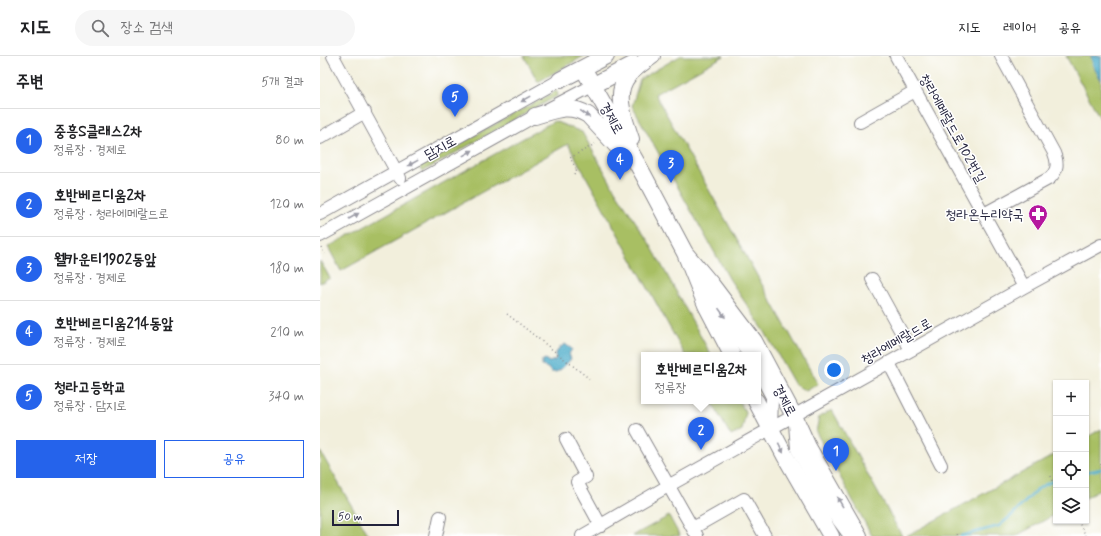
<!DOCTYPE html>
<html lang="ko">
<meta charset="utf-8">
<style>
:root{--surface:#fff;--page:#f6f6f6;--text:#202124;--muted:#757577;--line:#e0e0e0;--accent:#2563eb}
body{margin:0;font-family:Mynerve,"Poor Story",sans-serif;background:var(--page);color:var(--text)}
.controls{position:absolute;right:12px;bottom:12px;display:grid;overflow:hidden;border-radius:0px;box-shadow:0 1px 3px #0004}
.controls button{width:36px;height:36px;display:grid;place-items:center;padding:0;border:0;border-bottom:1px solid var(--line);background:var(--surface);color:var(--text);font:20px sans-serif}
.scale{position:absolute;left:12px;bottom:10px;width:67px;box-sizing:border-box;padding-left:4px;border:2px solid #22223b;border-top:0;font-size:11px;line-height:14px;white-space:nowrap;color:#22223b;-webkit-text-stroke:3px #fff;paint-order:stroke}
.you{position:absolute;left:514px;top:314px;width:14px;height:14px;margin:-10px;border:3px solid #fff;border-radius:50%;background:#1a73e8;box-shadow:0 0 0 6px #1a73e833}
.badge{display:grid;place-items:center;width:26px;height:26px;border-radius:50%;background:var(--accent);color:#fff;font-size:13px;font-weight:700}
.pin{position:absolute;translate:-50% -33px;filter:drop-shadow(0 1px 2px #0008)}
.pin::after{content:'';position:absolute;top:21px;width:14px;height:12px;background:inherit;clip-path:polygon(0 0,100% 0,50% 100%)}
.popup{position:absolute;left:321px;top:296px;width:120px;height:52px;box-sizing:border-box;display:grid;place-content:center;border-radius:0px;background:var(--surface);filter:drop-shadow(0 1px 3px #0005);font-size:13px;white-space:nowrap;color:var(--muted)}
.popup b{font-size:15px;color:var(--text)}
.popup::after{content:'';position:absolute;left:50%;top:100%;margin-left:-8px;border:8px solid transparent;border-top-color:var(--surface)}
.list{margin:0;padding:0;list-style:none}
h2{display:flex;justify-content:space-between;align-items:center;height:52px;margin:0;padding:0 16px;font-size:17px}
h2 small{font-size:13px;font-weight:400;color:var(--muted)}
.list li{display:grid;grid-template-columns:26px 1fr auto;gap:12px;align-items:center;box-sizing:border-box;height:64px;padding:0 16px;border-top:1px solid var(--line)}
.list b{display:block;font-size:15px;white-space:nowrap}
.list p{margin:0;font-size:13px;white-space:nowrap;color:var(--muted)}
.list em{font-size:13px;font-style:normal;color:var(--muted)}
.actions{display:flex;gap:8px;padding:12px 16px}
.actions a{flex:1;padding:9px 0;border:1px solid var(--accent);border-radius:0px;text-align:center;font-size:14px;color:var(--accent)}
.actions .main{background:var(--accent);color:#fff}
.icon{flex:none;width:22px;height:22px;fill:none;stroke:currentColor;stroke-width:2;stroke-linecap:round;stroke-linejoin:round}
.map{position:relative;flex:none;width:781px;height:480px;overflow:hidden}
header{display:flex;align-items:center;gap:24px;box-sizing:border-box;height:56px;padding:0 20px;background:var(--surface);border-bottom:1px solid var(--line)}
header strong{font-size:19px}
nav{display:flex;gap:22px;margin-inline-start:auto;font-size:14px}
.search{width:280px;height:36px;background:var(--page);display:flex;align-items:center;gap:10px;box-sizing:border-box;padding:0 14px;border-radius:22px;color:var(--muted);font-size:15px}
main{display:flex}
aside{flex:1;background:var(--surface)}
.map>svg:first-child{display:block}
.green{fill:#a8bf64;stroke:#657050}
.water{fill:#49aac8;stroke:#366682}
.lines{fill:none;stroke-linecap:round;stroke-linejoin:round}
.stream{stroke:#49aac8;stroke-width:2.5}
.minor-casing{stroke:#8a888c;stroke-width:14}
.major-casing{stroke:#8a888c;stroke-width:18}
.path{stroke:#8a888c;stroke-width:1.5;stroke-dasharray:1 3;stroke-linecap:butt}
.minor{stroke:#fff;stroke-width:12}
.major{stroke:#fff;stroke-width:16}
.oneway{fill:#9c9ca7}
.labels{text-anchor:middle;stroke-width:3;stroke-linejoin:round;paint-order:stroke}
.street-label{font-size:14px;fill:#22223b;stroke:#fff}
.poi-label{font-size:14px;fill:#22223b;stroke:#fff;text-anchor:end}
</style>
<header>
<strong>지도</strong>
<div class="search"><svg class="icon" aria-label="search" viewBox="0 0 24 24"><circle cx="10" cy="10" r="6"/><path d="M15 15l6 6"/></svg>장소 검색</div>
<nav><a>지도</a><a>레이어</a><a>공유</a></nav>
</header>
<main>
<aside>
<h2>주변<small>5개 결과</small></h2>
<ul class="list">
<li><span class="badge">1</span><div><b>중흥S클래스2차</b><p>정류장 · 경제로</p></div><em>80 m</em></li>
<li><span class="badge">2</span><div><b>호반베르디움2차</b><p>정류장 · 청라에메랄드로</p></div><em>120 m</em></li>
<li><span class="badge">3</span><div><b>웰카운티1902동앞</b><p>정류장 · 경제로</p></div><em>180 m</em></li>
<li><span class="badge">4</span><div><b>호반베르디움214동앞</b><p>정류장 · 경제로</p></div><em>210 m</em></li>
<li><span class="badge">5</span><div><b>청라고등학교</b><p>정류장 · 담지로</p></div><em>340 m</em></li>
</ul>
<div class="actions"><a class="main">저장</a><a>공유</a></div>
</aside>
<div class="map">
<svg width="781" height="480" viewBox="0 0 781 480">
<rect width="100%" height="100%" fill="#fff"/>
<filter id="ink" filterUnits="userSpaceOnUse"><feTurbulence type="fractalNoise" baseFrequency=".025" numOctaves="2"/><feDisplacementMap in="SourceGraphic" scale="8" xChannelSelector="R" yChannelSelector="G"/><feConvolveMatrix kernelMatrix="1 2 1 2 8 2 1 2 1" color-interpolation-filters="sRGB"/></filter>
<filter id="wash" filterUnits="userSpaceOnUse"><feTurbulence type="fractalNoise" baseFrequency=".012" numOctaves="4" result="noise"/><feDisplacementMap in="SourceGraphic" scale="16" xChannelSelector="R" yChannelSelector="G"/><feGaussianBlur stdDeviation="0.9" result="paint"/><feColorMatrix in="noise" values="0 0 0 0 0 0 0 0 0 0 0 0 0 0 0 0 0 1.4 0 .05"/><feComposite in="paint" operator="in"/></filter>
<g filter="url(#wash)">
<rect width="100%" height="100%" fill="#f2efdc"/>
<path class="green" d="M204,0h60l-46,26z
M360,0h44l-69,38 163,290 -12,7 -11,-6 -30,-53 -35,-52 -98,-174 8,-27z
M746,0h35v64z
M236,35l2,2 -1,3 -134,75 -3,-2v-3l2,-2z
M234,65l28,11 33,58 35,54 61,111h-26l-117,-211 -227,127 -13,-24z
M0,205l10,17 -10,5z
M391,345h28l7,12 -4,17 -11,6z
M512,354l70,126h-30l-56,-104 3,-15z
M781,373v60l-15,9v-60z
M0,395l49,85h-49z
M736,398v60l-40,22h-110z
M349,460l11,20h-48z"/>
<path class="water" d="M771,0h10v24l-8,-14z
M245,288l7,5 -3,5 2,5c-5,5 -17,21 -23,9l-6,-2v-5l3,-2 4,3 6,-2 1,-2 -1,-3 4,-7z"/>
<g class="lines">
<path class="stream" d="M766,416l15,-3
M641,480l38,-10 12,-10 27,-27 6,-4 12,-5"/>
</g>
</g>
<g filter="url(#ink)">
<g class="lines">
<defs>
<path id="minor" d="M13,0l67,122
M576,0l128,231
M540,66l55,-31
M0,82l45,-26
M0,158l240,-134
M664,158l66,-36c8,-8 8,-15 4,-25l-53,-97
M0,180l215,-120 59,-31
M552,223l39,71
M383,231l46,68
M569,307l52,102
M438,315l14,26 -1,32
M475,368l2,25 33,60 20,27
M317,374l60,106
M246,383l20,38 -9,5 24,44
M373,472l51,-29 21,37
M116,480l4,-19
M262,480l86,-50 356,-199 77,-42"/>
<path id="major" d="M263,12l60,106 42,79 21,52 26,50
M240,24l46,-24
M274,29l40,-21
M215,60c20,-6 34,-13 53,-1l39,42
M311,83c-6,-19 -18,-45 -3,-63 6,-8 16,-14 24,-20
M365,197l26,31 43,57 40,75 14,31 51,89
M436,345l29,55 46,80"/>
</defs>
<use href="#minor" class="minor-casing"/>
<use href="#major" class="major-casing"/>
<path class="path" d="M254,119l3,-5 -7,-12 25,-14
M1,191l4,7
M187,258l84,66
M781,408v1
M731,420l2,10
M758,465l8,15
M637,478l2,2"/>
<use href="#minor" class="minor"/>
<use href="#major" class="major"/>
</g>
<defs><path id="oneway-solid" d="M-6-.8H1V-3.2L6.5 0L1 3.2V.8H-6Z"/></defs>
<g class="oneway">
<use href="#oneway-solid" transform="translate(206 43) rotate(151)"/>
<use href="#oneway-solid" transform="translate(265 58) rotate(36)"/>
<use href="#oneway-solid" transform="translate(148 97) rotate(-29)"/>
<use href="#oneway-solid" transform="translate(93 107) rotate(151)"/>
<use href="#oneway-solid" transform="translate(34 160) rotate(-30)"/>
<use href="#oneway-solid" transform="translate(402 257) rotate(55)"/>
<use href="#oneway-solid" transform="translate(461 392) rotate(64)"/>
<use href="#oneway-solid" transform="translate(520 446) rotate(-120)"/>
</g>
</g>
<defs>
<symbol id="pharmacy-pin" viewBox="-11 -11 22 30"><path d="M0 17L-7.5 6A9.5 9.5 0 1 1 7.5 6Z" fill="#b5179e" stroke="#fff"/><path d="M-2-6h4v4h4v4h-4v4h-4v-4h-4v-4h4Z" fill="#fff"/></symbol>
</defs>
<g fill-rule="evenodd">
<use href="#pharmacy-pin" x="707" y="147" width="22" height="30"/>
</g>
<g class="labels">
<g class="street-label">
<text transform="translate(292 62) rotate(61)" y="5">경제로</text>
<text transform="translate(633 72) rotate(61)" y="5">청라에메랄드로102번길</text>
<text transform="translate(120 91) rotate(-29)" y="5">담지로</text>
<text transform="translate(576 285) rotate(-30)" y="5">청라에메랄드로</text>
<text transform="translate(465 344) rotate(62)" y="5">경제로</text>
</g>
<g class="poi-label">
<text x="704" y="163">청라온누리약국</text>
</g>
</g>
</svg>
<div class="controls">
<button>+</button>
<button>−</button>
<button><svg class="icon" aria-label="locate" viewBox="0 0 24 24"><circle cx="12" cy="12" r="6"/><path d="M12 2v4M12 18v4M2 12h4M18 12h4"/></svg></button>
<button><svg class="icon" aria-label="layers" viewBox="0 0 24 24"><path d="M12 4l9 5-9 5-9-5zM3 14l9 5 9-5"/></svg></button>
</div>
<div class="scale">50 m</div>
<div class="you"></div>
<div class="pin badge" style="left:516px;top:415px">1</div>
<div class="pin badge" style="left:381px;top:394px">2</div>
<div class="popup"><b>호반베르디움2차</b>정류장</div>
<div class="pin badge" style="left:351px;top:127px">3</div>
<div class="pin badge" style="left:300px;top:124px">4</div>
<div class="pin badge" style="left:135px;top:61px">5</div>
</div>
</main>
